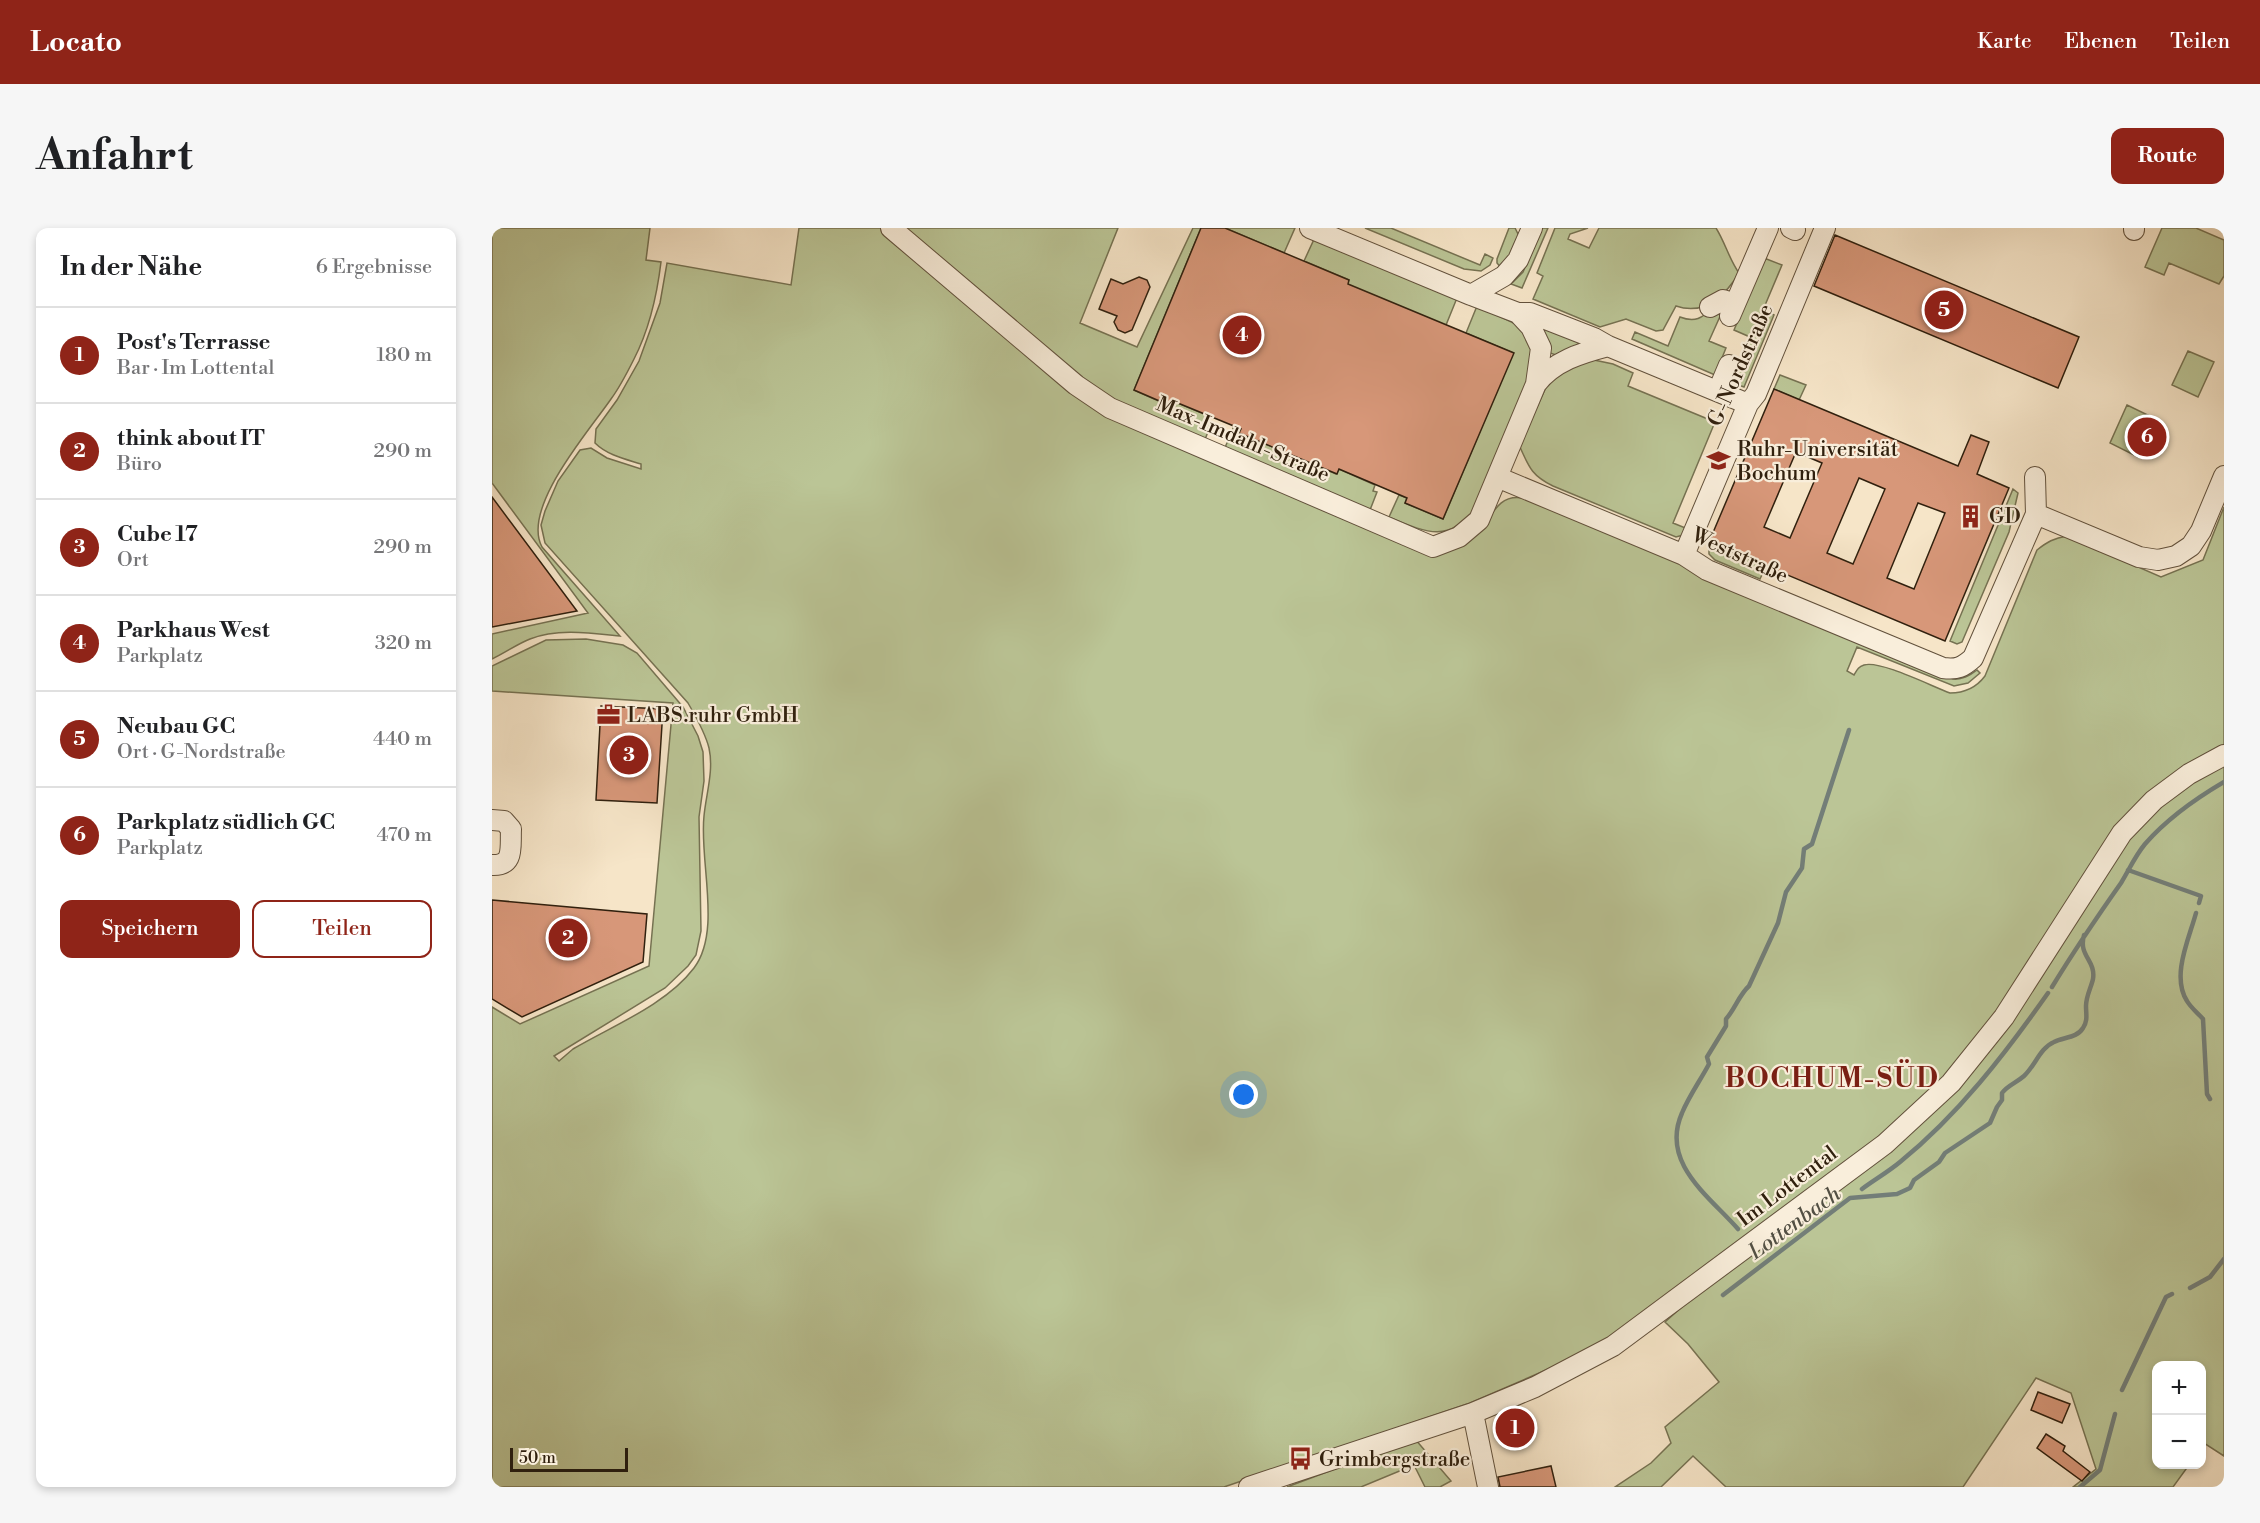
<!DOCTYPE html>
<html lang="de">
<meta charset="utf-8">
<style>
:root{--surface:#fff;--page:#f6f6f6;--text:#202124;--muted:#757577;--line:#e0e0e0;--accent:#8f2418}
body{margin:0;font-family:"Libre Bodoni",serif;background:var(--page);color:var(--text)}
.controls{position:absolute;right:18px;bottom:18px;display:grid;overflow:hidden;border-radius:12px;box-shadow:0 3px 9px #0003}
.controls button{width:54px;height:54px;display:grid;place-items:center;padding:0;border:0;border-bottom:2px solid var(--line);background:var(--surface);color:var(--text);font:30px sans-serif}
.scale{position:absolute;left:18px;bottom:15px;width:118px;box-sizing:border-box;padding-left:6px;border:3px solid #30200e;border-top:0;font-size:16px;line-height:21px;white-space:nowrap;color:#30200e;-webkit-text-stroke:4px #f9eedb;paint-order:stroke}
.you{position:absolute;left:752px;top:867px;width:21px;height:21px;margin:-15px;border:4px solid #fff;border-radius:50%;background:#1a73e8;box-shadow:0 0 0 9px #1a73e833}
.badge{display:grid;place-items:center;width:39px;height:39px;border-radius:50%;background:var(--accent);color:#fff;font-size:20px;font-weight:700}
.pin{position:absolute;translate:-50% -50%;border:3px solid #fff;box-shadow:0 2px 6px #0006}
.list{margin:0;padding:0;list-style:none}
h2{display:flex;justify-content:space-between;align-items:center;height:78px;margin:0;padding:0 24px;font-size:26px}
h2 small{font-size:20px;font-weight:400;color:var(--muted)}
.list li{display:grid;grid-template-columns:39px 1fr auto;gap:18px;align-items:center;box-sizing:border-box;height:96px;padding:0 24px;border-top:2px solid var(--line)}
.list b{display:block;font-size:22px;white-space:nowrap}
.list p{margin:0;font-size:20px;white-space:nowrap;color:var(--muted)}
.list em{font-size:20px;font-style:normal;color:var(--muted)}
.actions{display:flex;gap:12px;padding:18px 24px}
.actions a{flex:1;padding:14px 0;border:2px solid var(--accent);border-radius:12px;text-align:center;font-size:21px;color:var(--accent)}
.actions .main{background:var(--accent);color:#fff}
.map{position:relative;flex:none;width:1732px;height:1259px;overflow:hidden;border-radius:12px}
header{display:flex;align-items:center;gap:36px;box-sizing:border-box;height:84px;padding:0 30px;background:var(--accent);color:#fff}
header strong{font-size:28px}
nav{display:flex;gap:33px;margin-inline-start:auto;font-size:21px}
.intro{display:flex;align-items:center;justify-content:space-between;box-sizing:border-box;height:144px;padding:0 36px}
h1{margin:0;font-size:42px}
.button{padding:15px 27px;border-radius:12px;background:var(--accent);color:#fff;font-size:21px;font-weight:700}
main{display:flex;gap:36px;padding:0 36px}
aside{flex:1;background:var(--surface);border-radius:12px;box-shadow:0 3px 9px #0003}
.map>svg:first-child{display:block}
.green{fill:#bbc596;stroke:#767252;stroke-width:1.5}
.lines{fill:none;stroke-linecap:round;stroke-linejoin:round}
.stream{stroke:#737e78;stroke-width:4.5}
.building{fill:#d79779;stroke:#30200e;stroke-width:1.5;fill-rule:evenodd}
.minor-casing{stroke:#62513c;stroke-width:22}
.minor{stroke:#f9eedb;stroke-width:20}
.labels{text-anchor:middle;stroke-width:4.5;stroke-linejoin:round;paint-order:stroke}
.street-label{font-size:21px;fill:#30200e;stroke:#f9eedb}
.poi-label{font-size:21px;fill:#30200e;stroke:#f9eedb;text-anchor:start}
.water-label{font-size:22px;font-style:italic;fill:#524f43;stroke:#f9eedb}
.district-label{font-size:27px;font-weight:bold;letter-spacing:1.5px;fill:#7a1f14;stroke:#f9eedb}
</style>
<header>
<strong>Locato</strong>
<nav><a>Karte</a><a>Ebenen</a><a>Teilen</a></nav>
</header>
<div class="intro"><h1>Anfahrt</h1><a class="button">Route</a></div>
<main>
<aside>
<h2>In der Nähe<small>6 Ergebnisse</small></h2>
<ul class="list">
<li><span class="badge">1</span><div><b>Post's Terrasse</b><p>Bar · Im Lottental</p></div><em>180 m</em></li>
<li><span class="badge">2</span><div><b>think about IT</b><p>Büro</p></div><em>290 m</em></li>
<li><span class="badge">3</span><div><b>Cube 17</b><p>Ort</p></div><em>290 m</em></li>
<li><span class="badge">4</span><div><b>Parkhaus West</b><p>Parkplatz</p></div><em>320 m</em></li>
<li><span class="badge">5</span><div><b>Neubau GC</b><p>Ort · G-Nordstraße</p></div><em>440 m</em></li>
<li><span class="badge">6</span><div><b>Parkplatz südlich GC</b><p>Parkplatz</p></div><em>470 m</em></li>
</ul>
<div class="actions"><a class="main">Speichern</a><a>Teilen</a></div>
</aside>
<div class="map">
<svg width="1732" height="1259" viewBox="0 0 1732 1259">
<rect width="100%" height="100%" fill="#f6e5c8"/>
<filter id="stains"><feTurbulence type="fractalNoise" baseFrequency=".00333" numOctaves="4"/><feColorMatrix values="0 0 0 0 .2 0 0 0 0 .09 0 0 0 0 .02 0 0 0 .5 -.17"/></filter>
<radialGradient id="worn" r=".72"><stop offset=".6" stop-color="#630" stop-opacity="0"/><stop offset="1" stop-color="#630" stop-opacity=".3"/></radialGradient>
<path class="green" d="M0,0h158l-4,32 15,2c-4,33 -12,68 -27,97 -7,14 -14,28 -23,40 -22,32 -90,109 -69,148l78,89c-29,-3 -63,-8 -90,3 -13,5 -25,14 -38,20v-25l96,-21 -96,-130z
M307,0h319l-38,95 57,24 56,-119h8l-67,162 36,16 3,-5 36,15 -1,6 3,2 -7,18c-21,-8 -76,-28 -88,-42l-11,16 325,136c18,1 34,-5 47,-18 14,-14 19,-40 45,-36 6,1 12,4 18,6l140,59 24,15 249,101c9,1 16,-3 24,-9l3,3 -12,10 -14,3 -97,-39 -10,24 7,4c3,-5 4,-8 10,-10 16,-5 67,21 86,28 14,0 26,-5 35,-17l52,-126c10,-8 17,-12 30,-14l94,41 42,-17 21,-53v949l-20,-13 -2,4v-81h-46v98l33,1 -16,22h-100l23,-18 -25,-76 -35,-15 -73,109h-237l-33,-31 -32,31h-46l36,-24 20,-20 -6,-16 54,-45 -31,-38 -23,-22 37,-33 -25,1 -28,18 -43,36 -136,59 -246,84h-732v-480l28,17 129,-58 24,-263 -181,-12v-25l54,-26 40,-1 37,6 14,8 46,54 15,29 5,16 1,29 -5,36 2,114 -5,24 -8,11 -23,22 -111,68 5,5 14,-12c39,-23 93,-44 121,-81 28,-37 5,-107 10,-152 2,-22 10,-45 5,-68 -4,-16 -13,-31 -21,-45l-143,-160 -4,-18 4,-14 13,-30 22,-31 11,-2 16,10 34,11v-5c-16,-5 -34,-9 -46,-21l1,-14 21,-29 22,-39 21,-58 7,-40 124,22z
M733,0h70l-11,25z
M873,0h26l89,37 5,-11 8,4 -3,7 -9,6 -17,-2z
M1017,0h6l5,10 -18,31 -5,-6v-4z
M1050,0h6l-26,60 -11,-4 12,-12z
M1063,0h33l-18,6 -2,5 21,9 10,-20h117c9,14 13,31 23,45 -14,23 -34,43 -63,33l-13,24 -7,1 -30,-12 -26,8 -67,-28 10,-23 -6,-3z
M1670,0h34l28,12v36l-5,8 -50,-21 -5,12 -19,-8z
M824,7l141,63 -11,27 -149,132 39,17 3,-5 36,16 -2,6 4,1 -7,18 -146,-60 10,-24 7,3 -2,5 39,15 71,-169 -45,-19z
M1272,30l18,7 -19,45 11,5 -30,72 -13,-5 19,-45 -16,-7z
M985,78l41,19 14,20v26l-57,138c-27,35 -50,23 -86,8l10,-22 8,3 -2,5 38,16 70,-166 -47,-20z
M1221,80l9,4 -13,29 17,7 -11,27 -83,-36 3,-7 33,14 12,-29c15,6 22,1 33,-9z
M1050,97l44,18 -30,12 -6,-2z
M1696,123l26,11 -16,35 -26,-12z
M1102,132l19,4 20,9 -5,13 87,36 -42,101 15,6 -5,6 -7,2 -123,-51c-22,-11 -24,-19 -34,-41l31,-66 24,-14z
M1288,147l26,10 -7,15 -25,-11z
M1635,177l29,14 -18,38 -28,-14z
M1521,261l5,4 -9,39 -47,110 -5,2 -7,-3z
M1217,314l57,24 -6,13 -45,-19 -6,-6z
M923,1211l36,42 -11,6h-15l-11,-22 -53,22h-74z"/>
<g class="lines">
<path class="stream" d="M1636,642l73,26 -2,7
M1704,685c-7,26 -25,63 -9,88 4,7 11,12 16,18l4,75 3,5
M1560,759c22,-36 45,-70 69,-104 8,-13 14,-27 24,-39 22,-25 50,-45 79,-62
M1370,961c12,-9 26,-17 38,-27 58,-47 105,-108 148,-169
M1246,1001c-29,-33 -78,-66 -56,-116 7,-17 18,-32 27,-49l-2,-7 19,-31v-7c9,-10 13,-24 23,-33l29,-63 8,-31 16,-24 2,-19 8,-5 37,-114
M1698,1060l20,-11 14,-18
M1231,1067l127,-97 47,-4 13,-6 4,-8 25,-18 6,-9 45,-30 7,-16 5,-7v-7c6,-8 14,-10 22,-17 11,-10 16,-28 30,-34 10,-5 23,-4 29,-14 5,-7 3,-14 3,-22 0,-10 5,-18 7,-27 3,-19 -15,-23 -9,-44
M1630,1162l44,-93 6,-3
M1588,1259l20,-17 15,-56"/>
</g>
<path class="building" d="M709,0h24l124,52 -1,4 166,69 -71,166 -38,-16 2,-5 -68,-29 -2,5 -98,-41 2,-4 -68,-28 -2,5 -37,-16z
M1343,7l244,102 -21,51 -244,-102z
M647,49l8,3 3,7 -18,43 -7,3 -7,-3 -4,-8 3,-6 -18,-7 12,-30 12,5z
M1282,161l184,77 13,-31 18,7 -12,32 32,14 -64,153 -236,-99zM1304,224l26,11 -32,75 -26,-11zM1367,250l26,11 -32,75 -26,-11zM1426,275l27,10 -31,76 -27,-11z
M0,269l85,114 -85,16z
M109,478l62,3 -6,94 -61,-3z
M0,672l155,14 -4,48 -121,55 -30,-18z
M1546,1164l32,12 -8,19 -31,-13z
M1554,1206l19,12 -2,5 27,21 -8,9 -45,-33z
M1059,1238l5,21h-56l-2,-10z"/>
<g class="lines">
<defs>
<path id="minor" d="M399,0l185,157 34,23 323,139 26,-10 20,-17 57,-136 5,-36 -10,-21 -13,-14
M818,0l161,67 47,18h12l64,25 14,8 140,58
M1299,0l4,2
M1642,2v-2
M979,67l33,-19 14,-16 14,-32
M1218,79l13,-7 12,4
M1238,88l38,-88
M1044,156c18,-23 45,-31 72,-38
M1226,163l11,-26
M1005,249l187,78 23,15 236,98c14,2 20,-1 30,-10l63,-144 -1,-37
M1544,286l103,43 19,3 18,-4 15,-10 10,-15 23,-55
M1192,327l64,-151 8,-10 69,-166
M0,592l12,1 7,8c-1,18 4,37 -19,36
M981,1185l15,74
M757,1259l224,-74 62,-26 78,-41 272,-202 66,-61 53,-66 118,-184 32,-33 35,-26 35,-19"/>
</defs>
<use href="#minor" class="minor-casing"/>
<use href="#minor" class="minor"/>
</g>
<defs>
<symbol id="university-bare" viewBox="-9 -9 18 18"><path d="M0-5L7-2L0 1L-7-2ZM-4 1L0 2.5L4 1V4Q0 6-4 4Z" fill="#8f2418" stroke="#f9eedb" stroke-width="2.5" paint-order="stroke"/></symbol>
<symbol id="building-bare" viewBox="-9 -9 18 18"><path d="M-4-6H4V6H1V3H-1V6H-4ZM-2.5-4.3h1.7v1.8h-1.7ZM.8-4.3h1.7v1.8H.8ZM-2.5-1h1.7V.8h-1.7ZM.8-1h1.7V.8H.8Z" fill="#8f2418" stroke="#f9eedb" stroke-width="2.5" paint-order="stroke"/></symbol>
<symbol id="office-bare" viewBox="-9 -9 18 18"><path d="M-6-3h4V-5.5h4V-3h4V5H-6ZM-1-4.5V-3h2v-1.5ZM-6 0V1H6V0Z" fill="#8f2418" stroke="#f9eedb" stroke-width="2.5" paint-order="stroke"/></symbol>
<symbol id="bus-bare" viewBox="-9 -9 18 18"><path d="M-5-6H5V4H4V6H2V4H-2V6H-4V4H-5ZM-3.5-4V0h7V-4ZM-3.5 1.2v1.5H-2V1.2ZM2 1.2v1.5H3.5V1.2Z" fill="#8f2418" stroke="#f9eedb" stroke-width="2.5" paint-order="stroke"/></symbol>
</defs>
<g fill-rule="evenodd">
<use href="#university-bare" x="1210" y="216" width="33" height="33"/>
<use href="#building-bare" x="1462" y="272" width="33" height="33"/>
<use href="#office-bare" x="100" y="470" width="33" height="33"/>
<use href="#bus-bare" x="792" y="1214" width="33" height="33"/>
</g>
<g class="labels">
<g class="street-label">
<text transform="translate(1248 137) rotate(-66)" y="7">G-Nordstraße</text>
<text transform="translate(751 211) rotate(23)" y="7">Max-Imdahl-Straße</text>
<text transform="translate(1248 327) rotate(25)" y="7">Weststraße</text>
<text transform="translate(1295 958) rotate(-37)" y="7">Im Lottental</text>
</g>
<g class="poi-label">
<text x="1245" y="228">Ruhr-Universität<tspan x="1245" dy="24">Bochum</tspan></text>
<text x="1497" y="295">GD</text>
<text x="135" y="494">LABS.ruhr GmbH</text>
<text x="827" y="1238">Grimbergstraße</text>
</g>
<g class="water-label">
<text transform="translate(1302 994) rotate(-36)" y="8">Lottenbach</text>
</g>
<g class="district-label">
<text x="1340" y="859">BOCHUM-SÜD</text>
</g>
</g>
<rect width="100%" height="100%" filter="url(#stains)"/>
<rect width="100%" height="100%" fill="url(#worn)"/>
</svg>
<div class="controls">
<button>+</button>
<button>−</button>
</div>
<div class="scale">50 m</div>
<div class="you"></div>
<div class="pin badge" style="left:1023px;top:1200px">1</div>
<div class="pin badge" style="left:76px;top:710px">2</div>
<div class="pin badge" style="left:137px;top:527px">3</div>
<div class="pin badge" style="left:750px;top:107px">4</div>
<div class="pin badge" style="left:1452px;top:82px">5</div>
<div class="pin badge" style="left:1655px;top:209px">6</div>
</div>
</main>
